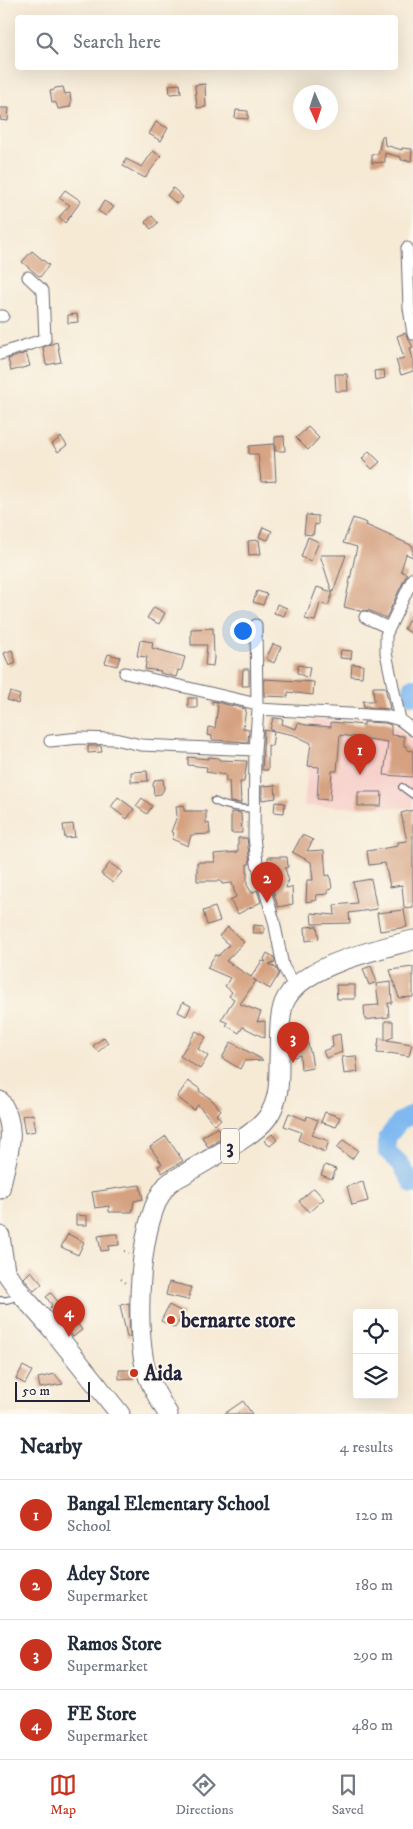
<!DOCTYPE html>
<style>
:root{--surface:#fff;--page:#f2f2f3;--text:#1f2937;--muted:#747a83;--line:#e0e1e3;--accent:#c8321e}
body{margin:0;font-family:"IM FELL DW Pica",serif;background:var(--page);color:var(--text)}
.controls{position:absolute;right:15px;bottom:15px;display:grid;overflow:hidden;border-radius:5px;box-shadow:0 5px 20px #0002}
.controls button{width:45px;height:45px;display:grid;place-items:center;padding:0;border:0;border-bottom:1px solid var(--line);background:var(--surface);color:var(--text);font:25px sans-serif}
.compass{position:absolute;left:293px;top:85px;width:45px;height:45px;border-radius:50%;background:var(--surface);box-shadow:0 5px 20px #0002;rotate:177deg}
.scale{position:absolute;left:15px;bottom:12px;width:75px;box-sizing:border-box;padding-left:5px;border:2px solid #22223b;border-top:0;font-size:14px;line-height:18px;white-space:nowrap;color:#22223b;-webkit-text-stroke:4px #fbf7ec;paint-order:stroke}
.you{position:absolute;left:242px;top:630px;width:18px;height:18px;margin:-12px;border:4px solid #fff;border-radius:50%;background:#1a73e8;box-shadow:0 0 0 8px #1a73e833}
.badge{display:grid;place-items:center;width:32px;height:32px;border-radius:50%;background:var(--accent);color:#fff;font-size:16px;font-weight:700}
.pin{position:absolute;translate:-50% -41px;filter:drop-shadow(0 1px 2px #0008)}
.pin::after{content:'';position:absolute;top:26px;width:18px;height:15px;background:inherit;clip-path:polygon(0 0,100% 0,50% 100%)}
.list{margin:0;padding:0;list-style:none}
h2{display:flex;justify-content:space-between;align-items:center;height:65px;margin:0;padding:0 20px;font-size:21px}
h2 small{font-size:16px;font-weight:400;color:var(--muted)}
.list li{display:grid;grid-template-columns:32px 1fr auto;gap:15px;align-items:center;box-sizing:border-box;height:70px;padding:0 20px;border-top:1px solid var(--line)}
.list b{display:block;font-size:19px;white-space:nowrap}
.list p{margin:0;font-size:16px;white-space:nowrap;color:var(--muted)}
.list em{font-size:16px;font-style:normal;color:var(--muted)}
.icon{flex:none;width:28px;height:28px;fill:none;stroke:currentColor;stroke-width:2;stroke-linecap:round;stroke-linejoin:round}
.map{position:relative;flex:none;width:413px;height:1414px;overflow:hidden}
.search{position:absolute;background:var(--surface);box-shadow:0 5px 20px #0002;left:15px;right:15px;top:15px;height:55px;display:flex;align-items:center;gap:12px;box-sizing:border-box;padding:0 18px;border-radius:5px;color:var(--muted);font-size:19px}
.sheet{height:345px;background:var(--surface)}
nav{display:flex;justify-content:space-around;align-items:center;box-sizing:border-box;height:70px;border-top:1px solid var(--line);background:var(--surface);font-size:14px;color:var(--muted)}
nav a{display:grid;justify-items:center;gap:2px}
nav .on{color:var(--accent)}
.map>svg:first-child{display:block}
.built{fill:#f7d0ca}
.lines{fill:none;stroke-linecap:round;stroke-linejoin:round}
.river{stroke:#7fb9f0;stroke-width:18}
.building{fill:#d5a180}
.service-casing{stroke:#6c6871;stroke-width:8}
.minor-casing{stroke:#6c6871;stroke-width:13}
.trunk-casing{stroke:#6c6871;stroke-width:21}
.path{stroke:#6c6871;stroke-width:2;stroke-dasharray:1 4;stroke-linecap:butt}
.service{stroke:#fff;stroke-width:5.5}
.minor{stroke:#fff;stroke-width:11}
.trunk{stroke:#fff;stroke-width:19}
.poi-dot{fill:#c8321e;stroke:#fbf7ec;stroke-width:2}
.labels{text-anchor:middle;stroke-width:4;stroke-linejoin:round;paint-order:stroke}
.shield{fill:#fbf7ec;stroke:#636270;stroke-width:1}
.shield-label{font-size:20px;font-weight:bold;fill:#22223b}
.poi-label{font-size:21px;font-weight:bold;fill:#22223b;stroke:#fbf7ec;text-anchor:start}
</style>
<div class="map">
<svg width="413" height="1414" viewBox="0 0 413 1414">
<rect width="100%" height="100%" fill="#fbf7ec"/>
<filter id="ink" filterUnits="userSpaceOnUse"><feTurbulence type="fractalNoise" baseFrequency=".02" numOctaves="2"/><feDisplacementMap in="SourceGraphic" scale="10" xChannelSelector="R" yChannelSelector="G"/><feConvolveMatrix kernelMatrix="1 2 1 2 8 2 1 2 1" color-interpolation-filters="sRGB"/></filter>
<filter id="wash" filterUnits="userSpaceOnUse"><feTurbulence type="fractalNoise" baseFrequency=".0096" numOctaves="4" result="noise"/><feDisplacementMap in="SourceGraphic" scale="20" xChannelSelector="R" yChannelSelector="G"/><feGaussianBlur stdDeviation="1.12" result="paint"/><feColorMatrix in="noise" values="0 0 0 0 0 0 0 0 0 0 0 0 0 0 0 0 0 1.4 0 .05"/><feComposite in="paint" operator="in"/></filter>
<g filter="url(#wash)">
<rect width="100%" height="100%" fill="#f6ead5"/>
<path class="built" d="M313,719l84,9 16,15v65l-109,-2z"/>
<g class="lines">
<path class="river" d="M413,687l-1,4 1,5
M413,1114l-13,7 -13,17v13l13,12 13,22"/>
</g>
<g id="blocks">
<path class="building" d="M180,84l1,9 -11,1 -1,-9z
M205,84l1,23 -9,1 -2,-23z
M63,87l2,7 5,-1 1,10 -1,4 -12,2 -2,-6 -4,-1 -2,-12 3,1 2,-3z
M0,108h9l-1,13 -8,-1z
M236,110l12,1v8l-13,-1z
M156,122l12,6 -7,13 -12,-7z
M382,136h2l1,9 17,5v-2l10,1 -1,12 -10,-1v-3l-16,-4v9l-13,1v-9h6z
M153,151l8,5 -16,22 -22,-12 3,-7 16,8z
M173,188l10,9 -6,7 -10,-9z
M65,190l16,11 -16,22 -6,-6 11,-12 -11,-7z
M104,201l10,6 -8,9 -8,-5z
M152,216l6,7 -7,6 -6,-7z
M32,251l17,14 -9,12 -18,-15z
M77,314l1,8 -10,1v-8z
M405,333l8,14 -3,1 3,12v11l-12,4 -5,-15 8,-2 -7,-22z
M57,342l4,20 -15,3 -3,-18z
M26,353l4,13 -19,5 -3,-12z
M384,370l1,8 -10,2 -1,-9z
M335,374h12l1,17h-12z
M308,427l11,11 -11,12 -12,-12z
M284,436l1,15h-10v-14z
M61,437l6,8 -9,7 -6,-8z
M274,444l2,37 -15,1 -3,-28h-9v-8z
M369,451l11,11 -8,7 -10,-10z
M306,515l12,1v9l-3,-1 -2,11 -9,-1z
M353,518l14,5 -1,2 47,21v11l-7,-3 -5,17 6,3 -21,44 -18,-8 -8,2v-1l-16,-4 13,-60 -14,-4z
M263,527l9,4 -4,9 -9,-3z
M308,537l11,5 -8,19 -10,-4z
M259,540l2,14 -12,1 -1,-14z
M320,555h26l-18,51 -8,-3 -5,18 -10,-2 12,-32 15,5z
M257,591l10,3 -4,11 -10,-3z
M277,604l10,4 -3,8 -10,-3z
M154,607l11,6 -6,11 -12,-6z
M413,611v23l-9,-5z
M213,628l1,30 -1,8 -8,-1 2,-20h-16v-16z
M140,640l13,2 -1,6 33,9 -4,14 -3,-1 -2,7 -16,-4 1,-2 -16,-2 2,-12 -10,-1z
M273,644l8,3 -7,16 -8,-4z
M12,650l4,13 -7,3 -5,-13z
M341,650l11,1 -1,8 -11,-1z
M108,654l12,3 -3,9 -12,-3z
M352,664l11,1 -1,12 -11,-1z
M298,665l12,2 -2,11 -11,-5z
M243,669h6v17h-7z
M264,679l50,3 -1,13 -25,-3v5l-24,-1z
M373,687h12l5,22 -26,-2 -1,-6h11z
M10,692l10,3 -2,9 -11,-4z
M188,698h9v10h-9z
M212,701l34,8 -3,19 6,1 -1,13 -36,-2v-4l-5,-1 1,-8 7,1 3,-22 -6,-1z
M273,718l10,1 -1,5 14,5 2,-6 8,2 25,2v-5l33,3v-3l21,1 6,2v10l13,1v10l3,1v3l6,1v26l-29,-2 4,-33 -48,-7 -3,36h-5l-2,29 -13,-1 2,-32 -11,-1 3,-23 -17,-8 -24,-5z
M264,730l10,2 -2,14 -4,-1v25h-6z
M88,746h13l1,6 -14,1z
M188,757l20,2v-2l11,1v2l28,1 -3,21h-4l1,21 -11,-1 -1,-21h-4l1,-6 -20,-3 1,-5 -19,-2z
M147,771l1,10 -17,1v-10z
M163,779l1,10 -3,5 -7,1 -1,-11 2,-4z
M275,785l1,13 -14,2v-14z
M358,792h24l-1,14h-23z
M118,797l16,12 -7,10 -16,-12z
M142,798l10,8 -5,8 -11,-8z
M275,802l10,1 -1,10 -10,-1z
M184,805v6h22v13l3,-1 1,11 -19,1 -3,11 -16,-7 2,-6 -3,-1 6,-16 -1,-10z
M413,810v97l-9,1 -2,-23 -12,2 -5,-24 -16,2 -2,-14 31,-5v-4l9,-1 -6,-28z
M231,812l10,1 1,20h-11z
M73,824l2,13 -10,1 -2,-13z
M302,835l11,5 -6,11 17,-1 2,26 4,-1 2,14 -4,1v4l-12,1 1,5 -11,2 1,-22h6l-2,-18 -19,-10h1z
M238,838h9l3,26h-3v21l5,8 5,-3 4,12 -23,12 -8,-14 6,-3 -4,-14 -10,1 -1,-3h-24v-19h18l-1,-8 24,-2z
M268,857h19l1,10 -3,1 3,10 -2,10 6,-1 1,17 -15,3 -9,-31z
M110,863l12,9 -9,11 -12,-9z
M371,879l6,30 -28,4 1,10 -38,1 -1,-11 24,2 -1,-10 23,-2 -4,-21z
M215,907l5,14 -13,4 -4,-14z
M404,910l3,17 -27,4 -3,-18z
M254,925l10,1v7h-11z
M317,926l2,13 -13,2 -1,-14z
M228,927l16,15 -18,19 25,16 11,-16 4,1 -2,-3 3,-6 7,4 1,6 -6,1 7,4 3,6 -9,15 -17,-10 3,2 -16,23 21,8 -4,10 8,-1v17l-22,-11 -4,6 -13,-8 2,-2 -7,-3 13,-21 -5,-3 3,-4 -7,-6 5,-8 -23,-10 8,-13 3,1 11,-11 -10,-9z
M371,966l6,16 -8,3 -6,-16z
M413,967v30l-14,1 -9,-28z
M391,982l1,21h-4l1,14 -24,3 -1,-14 15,-1 -3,-21z
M336,985h19v14h-18z
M183,1002l8,4 -5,10 -8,-4z
M385,1021h8v16l-7,3 26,4 -3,12 -20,-3v1l-12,-1 2,-15 6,2z
M196,1031l10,6 -8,12 10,7 -8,13 -20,-13z
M340,1034l2,18 -16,6 -3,-7 10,-4 -1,-11z
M104,1037l4,6 -10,9 -5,-6z
M307,1040l4,15 2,13 -12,2 -1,-15 -6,2 -3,-10z
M231,1042l32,18 -19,1 -4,8 -18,-11z
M356,1056l2,16 -14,2 -2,-17z
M188,1081l12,8 -1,2 12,8 10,11 -5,5 5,4 -6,6 -17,-20 -4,5 -17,-13z
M325,1112l15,5 -4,10 -15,-5z
M289,1113l17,7 1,-4 11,4 -6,15 17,6 -4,11 -27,-12 3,-8 -17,-6z
M33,1114l3,17 -11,2 -3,-17z
M218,1127l6,10 -16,10 -6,-10z
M272,1134l5,6 -7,6 -6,-5z
M166,1136l17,25 -21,12 -4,-7 4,-2 -12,-17z
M343,1140l15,10 -6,9 -15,-11z
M325,1165l11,4 -4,10 -11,-4z
M363,1182l5,19 -16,4 -5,-19z
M140,1185l3,14 -9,2 -2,11h-23v-6l-14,2 -3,-16z
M314,1188l10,11 -15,13 -10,-11z
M76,1215l11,1v9h-11z
M68,1234l16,8 -6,13 -17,-8z
M113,1234h5l1,11 -11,1 1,4 -8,1 -3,-15z
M31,1271l11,13 -8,7 -10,-13z
M169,1282l22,5 -3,13 -22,-5z
M51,1293l20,25 2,-1 9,13 -9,7 -15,-22 -8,-8 2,-2 -6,-8z
M129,1303l1,34h-3l-7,-32z
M169,1305l15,8 -9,15 -14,-7z
M23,1366l9,5 -7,13 -9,-5z
M119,1370h15v8l-15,1z
M55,1374l8,10 -23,4 -2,-10z
M243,1401l9,13h-28z"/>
</g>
</g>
<g filter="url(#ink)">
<use href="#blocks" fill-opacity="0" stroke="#6c6871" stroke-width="1"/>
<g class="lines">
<defs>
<path id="service" d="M402,787l11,8
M214,801c13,7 26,7 40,8
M0,1300h7l13,-4"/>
<path id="minor" d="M407,248l2,60 4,26
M0,316h3
M0,354l45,-15 -2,-48 -15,-14
M365,617l24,11
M256,625l1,79 1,5 -3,41 -1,86 3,27 17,58 9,45 12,22
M125,673l132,31
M258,709l128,7 14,4 13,10
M400,720l-14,-67v-18l27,-57
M50,741l30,-3 35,1 26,6 114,5"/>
<path id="trunk" d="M0,1101c20,30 6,56 0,88
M0,1236l5,35 17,24 30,34 68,85
M168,1414c-9,-15 -19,-31 -23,-48 -10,-41 -7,-148 22,-181 5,-5 13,-8 19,-12 21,-13 68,-37 81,-55 13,-18 12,-38 12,-58 1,-18 -1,-40 5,-57 16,-38 93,-53 129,-63"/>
</defs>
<use href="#service" class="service-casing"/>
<use href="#minor" class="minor-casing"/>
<use href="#trunk" class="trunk-casing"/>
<path class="path" d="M124,1251l5,2
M121,1279l6,5"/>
<use href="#service" class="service"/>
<use href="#minor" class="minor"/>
<use href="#trunk" class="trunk"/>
</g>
</g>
<g class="poi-dot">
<circle cx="171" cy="1320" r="5"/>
<circle cx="134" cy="1373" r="5"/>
</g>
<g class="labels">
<rect class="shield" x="221" y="1128.5" width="18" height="35" rx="4"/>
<g class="shield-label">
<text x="230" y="1153">3</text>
</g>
<g class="poi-label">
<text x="181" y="1327">bernarte store</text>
<text x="144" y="1380">Aida</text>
</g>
</g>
</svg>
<div class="controls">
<button><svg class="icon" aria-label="locate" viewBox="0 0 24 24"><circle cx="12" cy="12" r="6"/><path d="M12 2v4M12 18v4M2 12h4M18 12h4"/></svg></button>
<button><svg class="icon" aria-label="layers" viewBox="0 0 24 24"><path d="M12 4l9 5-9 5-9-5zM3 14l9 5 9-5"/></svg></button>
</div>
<svg class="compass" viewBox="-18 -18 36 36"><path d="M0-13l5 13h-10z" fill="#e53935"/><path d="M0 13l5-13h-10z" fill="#747a83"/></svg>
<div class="scale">50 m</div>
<div class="you"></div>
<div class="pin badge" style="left:360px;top:775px">1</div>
<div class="pin badge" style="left:267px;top:903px">2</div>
<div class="pin badge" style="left:293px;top:1063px">3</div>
<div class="pin badge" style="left:69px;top:1337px">4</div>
<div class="search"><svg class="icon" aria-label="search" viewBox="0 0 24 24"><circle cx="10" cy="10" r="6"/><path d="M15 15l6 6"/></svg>Search here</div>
</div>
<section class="sheet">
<h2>Nearby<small>4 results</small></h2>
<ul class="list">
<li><span class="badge">1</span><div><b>Bangal Elementary School</b><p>School</p></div><em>120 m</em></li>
<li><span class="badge">2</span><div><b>Adey Store</b><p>Supermarket</p></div><em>180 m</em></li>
<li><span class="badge">3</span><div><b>Ramos Store</b><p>Supermarket</p></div><em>290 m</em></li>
<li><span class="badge">4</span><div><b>FE Store</b><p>Supermarket</p></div><em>480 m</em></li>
</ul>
</section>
<nav>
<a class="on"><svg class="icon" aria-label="map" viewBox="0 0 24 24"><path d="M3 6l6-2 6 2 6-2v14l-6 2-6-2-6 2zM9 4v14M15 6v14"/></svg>Map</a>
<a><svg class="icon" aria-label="directions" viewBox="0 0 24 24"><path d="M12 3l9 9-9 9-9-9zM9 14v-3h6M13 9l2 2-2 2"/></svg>Directions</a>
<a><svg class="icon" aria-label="saved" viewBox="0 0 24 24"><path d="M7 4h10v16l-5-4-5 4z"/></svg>Saved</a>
</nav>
